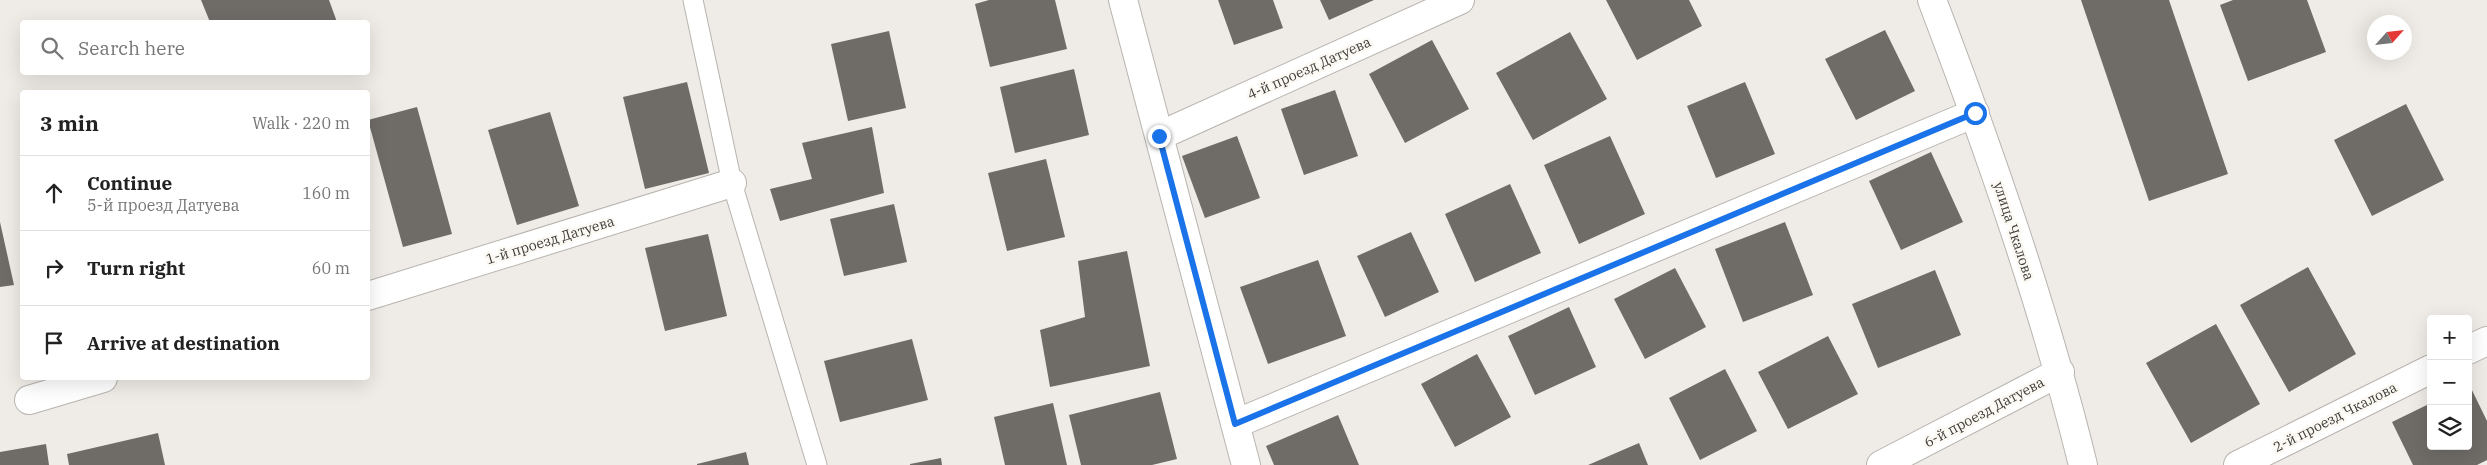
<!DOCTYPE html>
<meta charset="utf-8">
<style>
:root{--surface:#fff;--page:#f2f2f2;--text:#222;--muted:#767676;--line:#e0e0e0}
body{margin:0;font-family:"IBM Plex Serif",serif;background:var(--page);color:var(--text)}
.controls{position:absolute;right:15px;bottom:15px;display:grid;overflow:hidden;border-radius:5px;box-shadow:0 5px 20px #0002}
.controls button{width:45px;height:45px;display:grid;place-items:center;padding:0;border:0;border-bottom:1px solid var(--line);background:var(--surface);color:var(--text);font:25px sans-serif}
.compass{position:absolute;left:2367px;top:15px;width:45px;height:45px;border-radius:50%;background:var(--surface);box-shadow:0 5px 20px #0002;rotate:63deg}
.stop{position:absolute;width:15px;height:15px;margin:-11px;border:4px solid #1a73e8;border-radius:50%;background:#fff}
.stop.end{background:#1a73e8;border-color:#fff;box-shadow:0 1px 5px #0008}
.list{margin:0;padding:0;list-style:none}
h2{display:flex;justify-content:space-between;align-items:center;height:65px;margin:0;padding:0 20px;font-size:21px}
h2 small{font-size:16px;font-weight:400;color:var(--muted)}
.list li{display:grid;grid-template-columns:32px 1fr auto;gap:15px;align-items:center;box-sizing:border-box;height:75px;padding:0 20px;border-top:1px solid var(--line)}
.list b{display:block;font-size:19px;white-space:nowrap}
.list p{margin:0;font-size:16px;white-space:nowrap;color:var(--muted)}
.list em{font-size:16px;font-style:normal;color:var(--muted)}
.icon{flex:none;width:28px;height:28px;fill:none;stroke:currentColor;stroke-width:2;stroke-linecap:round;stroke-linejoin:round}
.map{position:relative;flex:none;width:2487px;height:465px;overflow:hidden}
.search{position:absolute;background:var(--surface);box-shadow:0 5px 20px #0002;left:20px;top:20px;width:350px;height:55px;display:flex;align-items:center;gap:12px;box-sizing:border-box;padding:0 18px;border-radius:5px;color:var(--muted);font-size:19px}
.panel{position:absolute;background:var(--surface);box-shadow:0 5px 20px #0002;left:20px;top:90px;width:350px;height:290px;border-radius:5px}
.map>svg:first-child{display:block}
.building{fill:#6f6c68}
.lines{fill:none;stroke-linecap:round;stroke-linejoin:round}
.service-casing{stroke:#b8b4af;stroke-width:21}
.minor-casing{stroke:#b8b4af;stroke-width:30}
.service{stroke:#fff;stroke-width:19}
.minor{stroke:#fff;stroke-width:28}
.route{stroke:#1a73e8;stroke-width:6}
.labels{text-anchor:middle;stroke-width:5;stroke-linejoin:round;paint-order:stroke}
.street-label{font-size:14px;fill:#3e3d3b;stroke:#fcf9f3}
</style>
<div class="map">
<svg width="2487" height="465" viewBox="0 0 2487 465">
<rect width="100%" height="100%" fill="#efebe6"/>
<path class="building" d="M201,0h128l8,22h-127z
M989,0h66l12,49 -77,18 -15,-63z
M1218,0h55l10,28 -49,17z
M1320,0h54l-45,20z
M1606,0h83l13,26 -65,34z
M2081,0h88l59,174 -79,27z
M2233,0h74l19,52 -78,29 -28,-76z
M1885,30l30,61 -59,29 -31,-61z
M889,31l17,77 -58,13 -17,-77z
M1570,32l37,67 -74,41 -37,-67z
M1432,40l37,69 -64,34 -36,-69z
M1074,69l15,66 -74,18 -15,-66z
M687,82l22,91 -64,16 -22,-92z
M1745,82l30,72 -59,24 -29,-72z
M1335,90l23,66 -54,19 -23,-66z
M2406,104l38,76 -72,36 -38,-76z
M417,107l35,127 -49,13 -35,-127z
M550,112l29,94 -62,19 -29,-95z
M872,127l12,66 -104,28 -10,-32 42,-10 -10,-36z
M1237,136l23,62 -55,20 -23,-62z
M1610,136l35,78 -66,30 -35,-79z
M1931,152l32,70 -62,28 -32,-69z
M1046,159l19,78 -58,14 -19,-78z
M1510,184l31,69 -66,29 -30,-68z
M894,204l13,58 -63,14 -14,-57z
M0,222l14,63 -14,2z
M1785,222l28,73 -70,27 -28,-73z
M1411,232l28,60 -54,25 -28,-61z
M708,234l19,82 -62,15 -20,-83z
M1127,251l23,115 -100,21 -10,-57 45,-13 -7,-56z
M1318,260l28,76 -78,28 -28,-77z
M2308,267l48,87 -67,38 -49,-87z
M1675,268l31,59 -61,32 -31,-60z
M1935,270l26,65 -83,33 -26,-64z
M1569,307l27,60 -61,28 -27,-59z
M2216,324l44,80 -69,39 -45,-80z
M1828,336l30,58 -70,35 -30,-57z
M912,339l16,61 -88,22 -16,-61z
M1477,354l34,63 -56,30 -34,-63z
M1725,369l32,62 -57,29 -31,-62z
M2468,382l19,39v39l-10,5h-64l-21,-43 39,-19v43h37z
M1160,392l17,67 -25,6h-71l-12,-50z
M1053,403l14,62h-62l-11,-48z
M1338,415l21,50h-85l-8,-19z
M158,433l7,32h-96l-2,-11z
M1639,443l9,22h-60z
M46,444l3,21h-49v-13z
M746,452l3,13h-52v-1z
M941,458l1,7h-32v-1z"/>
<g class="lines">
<defs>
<path id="service" d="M693,0l39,183 85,282"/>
<path id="minor" d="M1123,0l123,465
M1932,0c58,152 112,307 151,465
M1159,136l301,-136
M368,296l364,-113
M2468,350l19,-9
M29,400l74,-22
M1235,424l740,-311
M1881,465l179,-93
M2238,465l193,-96"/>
</defs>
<use href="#service" class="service-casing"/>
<use href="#minor" class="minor-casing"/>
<use href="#service" class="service"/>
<use href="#minor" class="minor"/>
</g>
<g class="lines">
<path class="route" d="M1159,136l76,288 740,-311"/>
</g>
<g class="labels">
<g class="street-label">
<text transform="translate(1309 68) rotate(-24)" y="5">4-й проезд Датуева</text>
<text transform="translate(2014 231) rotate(72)" y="5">улица Чкалова</text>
<text transform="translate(550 240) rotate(-17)" y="5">1-й проезд Датуева</text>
<text transform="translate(1984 412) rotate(-28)" y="5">6-й проезд Датуева</text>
<text transform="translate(2335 417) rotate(-27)" y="5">2-й проезд Чкалова</text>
</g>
</g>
</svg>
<div class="controls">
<button>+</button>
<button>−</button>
<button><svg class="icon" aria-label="layers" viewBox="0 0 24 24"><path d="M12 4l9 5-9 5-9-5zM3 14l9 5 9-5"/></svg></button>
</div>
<svg class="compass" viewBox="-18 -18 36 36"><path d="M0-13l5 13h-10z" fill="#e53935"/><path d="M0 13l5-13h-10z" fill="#767676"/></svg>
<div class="stop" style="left:1975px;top:113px"></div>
<div class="stop end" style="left:1159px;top:136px"></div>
<div class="search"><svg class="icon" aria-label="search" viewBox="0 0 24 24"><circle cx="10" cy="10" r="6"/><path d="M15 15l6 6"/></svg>Search here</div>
<section class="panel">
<h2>3 min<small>Walk · 220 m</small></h2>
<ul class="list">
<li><svg class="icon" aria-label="ahead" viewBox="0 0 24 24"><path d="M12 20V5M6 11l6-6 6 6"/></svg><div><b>Continue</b><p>5-й проезд Датуева</p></div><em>160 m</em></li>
<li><svg class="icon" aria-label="right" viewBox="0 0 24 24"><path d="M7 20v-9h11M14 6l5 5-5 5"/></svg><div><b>Turn right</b></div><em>60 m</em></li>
<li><svg class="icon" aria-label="arrive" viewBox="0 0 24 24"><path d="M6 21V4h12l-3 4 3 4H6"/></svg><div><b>Arrive at destination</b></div></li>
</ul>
</section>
</div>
